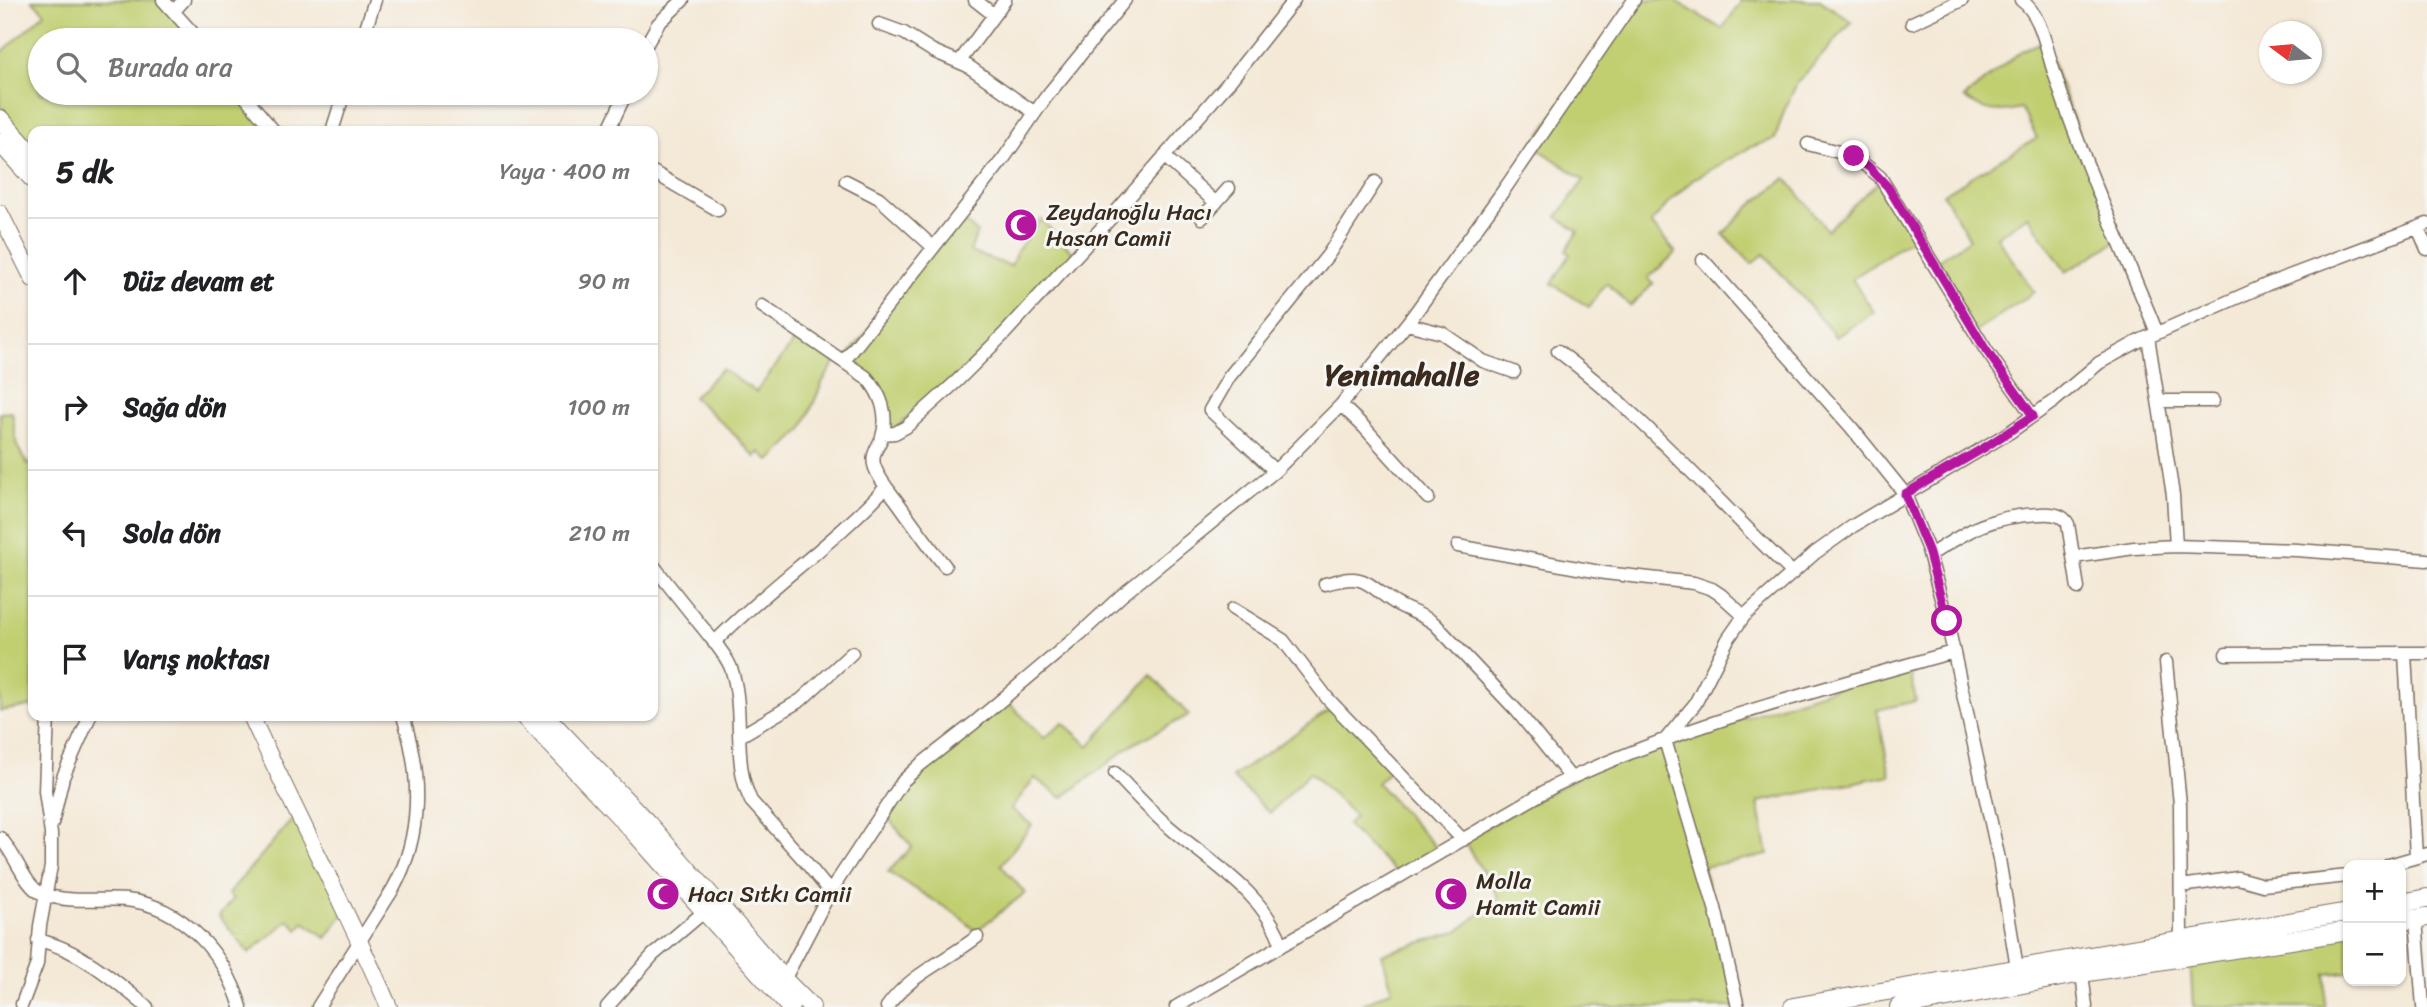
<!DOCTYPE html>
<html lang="tr">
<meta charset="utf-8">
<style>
:root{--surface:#fff;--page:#f2f2f2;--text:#202124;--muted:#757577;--line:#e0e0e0}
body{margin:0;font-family:Sriracha,sans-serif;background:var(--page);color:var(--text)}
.controls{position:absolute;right:21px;bottom:21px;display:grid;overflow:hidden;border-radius:14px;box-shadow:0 2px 5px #0004}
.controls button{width:63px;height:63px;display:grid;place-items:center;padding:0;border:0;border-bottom:2px solid var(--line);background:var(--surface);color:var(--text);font:35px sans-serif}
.compass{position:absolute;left:2259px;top:21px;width:63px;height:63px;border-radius:50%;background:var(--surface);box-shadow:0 2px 5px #0004;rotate:286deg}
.stop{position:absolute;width:21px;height:21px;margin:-16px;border:5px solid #b5179e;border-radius:50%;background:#fff}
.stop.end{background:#b5179e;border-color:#fff;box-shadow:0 2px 7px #0008}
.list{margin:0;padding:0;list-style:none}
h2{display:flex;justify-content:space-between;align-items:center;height:91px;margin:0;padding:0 28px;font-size:30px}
h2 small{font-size:23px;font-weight:400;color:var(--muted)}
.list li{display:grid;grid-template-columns:46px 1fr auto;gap:21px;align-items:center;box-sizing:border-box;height:126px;padding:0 28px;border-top:2px solid var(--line)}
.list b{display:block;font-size:26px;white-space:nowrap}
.list em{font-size:23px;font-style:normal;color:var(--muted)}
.icon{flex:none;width:38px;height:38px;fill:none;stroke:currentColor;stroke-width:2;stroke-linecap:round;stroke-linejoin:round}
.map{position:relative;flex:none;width:2427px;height:1007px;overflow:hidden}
.search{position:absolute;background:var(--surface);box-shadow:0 2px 5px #0004;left:28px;top:28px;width:630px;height:77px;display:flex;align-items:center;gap:18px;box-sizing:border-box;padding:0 24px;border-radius:38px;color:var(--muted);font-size:26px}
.panel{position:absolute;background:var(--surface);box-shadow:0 2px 5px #0004;left:28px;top:126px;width:630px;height:595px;border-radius:14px}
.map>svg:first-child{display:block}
.green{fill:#c1cf71;stroke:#7e7c48;stroke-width:2}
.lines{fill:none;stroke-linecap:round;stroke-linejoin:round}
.minor-casing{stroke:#7c6d5f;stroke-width:15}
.tertiary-casing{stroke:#7c6d5f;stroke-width:18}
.secondary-casing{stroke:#7c6d5f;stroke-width:20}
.minor{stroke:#fff;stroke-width:12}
.tertiary{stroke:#fff;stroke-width:16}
.secondary{stroke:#fff;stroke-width:18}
.route{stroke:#b5179e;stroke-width:9}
.labels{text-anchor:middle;stroke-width:6;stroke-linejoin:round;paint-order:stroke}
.poi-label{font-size:23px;fill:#3b2a1e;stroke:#f6f6f2;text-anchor:start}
.district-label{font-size:30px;font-weight:bold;fill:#3b2a1e;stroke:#f6f6f2}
</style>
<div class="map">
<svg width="2427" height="1007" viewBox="0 0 2427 1007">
<rect width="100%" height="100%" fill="#f6f6f2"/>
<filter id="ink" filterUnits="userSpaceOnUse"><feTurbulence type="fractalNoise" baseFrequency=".0143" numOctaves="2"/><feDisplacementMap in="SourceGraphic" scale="14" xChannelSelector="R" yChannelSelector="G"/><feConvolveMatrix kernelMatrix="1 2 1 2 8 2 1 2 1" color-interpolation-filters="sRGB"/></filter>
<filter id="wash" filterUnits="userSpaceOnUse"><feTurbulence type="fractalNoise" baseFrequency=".00686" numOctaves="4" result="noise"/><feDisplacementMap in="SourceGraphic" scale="28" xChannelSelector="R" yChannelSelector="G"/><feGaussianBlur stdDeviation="1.57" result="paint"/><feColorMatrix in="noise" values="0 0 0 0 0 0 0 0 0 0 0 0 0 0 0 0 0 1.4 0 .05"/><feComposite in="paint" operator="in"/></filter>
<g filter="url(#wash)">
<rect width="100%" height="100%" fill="#f4e9d7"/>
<path class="green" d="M32,0h131l36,40h-159v53h202l32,38h-241v25l-33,-37v-65l45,-41z
M1634,0h40l48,29 19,-27 -1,-2h80l32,22 -55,61 -13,28 -9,28 -24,8 -57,32 -22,20 -21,24 25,30 -28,25 5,6 -23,22 -23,-23 -18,24 -37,-23 18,-30 -4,-3 12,-20 -21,-14 27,-37 -51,-35z
M2044,41l75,199 -53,32 -38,-56 -31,21 37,55 -59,40 -42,-69 37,-24 -27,-45 94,-56 -16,-30c-23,6 -38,3 -57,-10l58,-48z
M1786,178l41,52 54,-51 36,56 -65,44 22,33 -38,25 -72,-83 -12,10 -29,-30 25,-26z
M958,217l19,15 -7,20 41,14 6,-15 24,-32 35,37 -71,77 -116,101 -9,-38 -36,-35z
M801,332l37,26 -15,23 -21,49 -32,31 -10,-9 -5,5 -27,-29 -35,-31 29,-28 34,23z
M12,412l5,34 11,19 5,-2v243l-33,5v-298z
M1909,664l7,37 -39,9 13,65 -132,27 10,53 -65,12 35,140h-374l-1,-3 29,-14 -10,-36 76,-23 41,-33 -36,-58 138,-76z
M1151,675l38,40 -56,29 -71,54 -27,-20 -24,31 21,16 -31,40 24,28 -49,38 -20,-17 -68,-42 24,-25 -30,-36 21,-30 101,-83 40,40 19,-15 26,23z
M1335,706l59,61 -17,16 64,70 -41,23 -53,-51 8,-9 -45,-44 -40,41 -38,-36z
M296,815l49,97 -19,26 -22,-16 -6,8 -9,-10 -40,33 -30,-37 14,-17 -5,-5z
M2348,931v41l-22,2 -1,33h-132l-3,-50z"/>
</g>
<g filter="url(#ink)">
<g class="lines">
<defs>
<path id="minor" d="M163,0l36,40
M975,0l19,15
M2021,0c21,15 25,49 33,72 28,89 68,174 103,261
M174,11l10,-11
M1912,23l50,-23
M879,24l25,9 29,18 35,15 67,47
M362,40l13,-40
M646,45l12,-21 25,-24
M960,61l45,-61
M242,93l32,38
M332,131l12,-38
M608,131l18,-38
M1808,144l46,12 26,21 106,173 47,66
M1164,156l52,47
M653,172l65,38
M846,181l33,17 54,49
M1202,218l27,-30
M2418,228l9,21
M1703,260l148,167 54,67 23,56 19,71 52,238 19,115
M762,306l104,71c15,16 23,38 16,60 -4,11 -12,18 -7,31 5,13 16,25 24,36 15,21 30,42 46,62
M1407,324l35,9 41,28 31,11
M2148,337l25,158 3,51
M1558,351c88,66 155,147 235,222
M844,361l160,-203 42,-61 79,-97
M2159,401h54
M1341,405l23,22 64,71
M883,434l12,-1 11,-6 51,-46 48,-48 104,-113 120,-138 65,-82
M1275,471l-65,-61 19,-33 99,-122 47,-73
M1458,546l147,27 89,10 18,6 9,6 23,21
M1930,555c40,-26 61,-39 110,-41 11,-1 23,0 28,10l10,64
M2074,557l60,-9 42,-2 121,4 130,10
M653,565c16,21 33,42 50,63 10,13 22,25 28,40 15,43 0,93 20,133l53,59 26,32
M1325,584c42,-12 39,-1 70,19 13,8 27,11 40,21l82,87 54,67
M1233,609l50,31 45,59 135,141
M714,643c54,-56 120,-99 172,-156
M2405,653h22
M2226,654l179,-1 11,204
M2166,662l14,142 1,137
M740,736l61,-36 51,-47
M1115,773c17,18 34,37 53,53 40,35 96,66 114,119
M52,824l11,-47 27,-61
M0,838c14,13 25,49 41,55 26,11 58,5 85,7 58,6 99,55 115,107
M2389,865l38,-11
M2181,886l57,-8 25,7 85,-9
M2416,919l7,88
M38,940c41,9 77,40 109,67
M2082,973l4,34
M784,980l46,-88 73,-111 17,-16 54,-42 106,-89 41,-38 154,-125 66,-66 72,-89 93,-129 128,-187
M22,1004l15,-40 3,-38 11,-60v-32l-6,-43 3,-75
M318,1007l75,-118c30,-54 28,-116 10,-173
M607,1007l46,-52 52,-44
M887,1007c23,-33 59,-46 90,-70
M1176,1007l380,-222c126,-60 264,-95 397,-133
M1738,1007l-23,-99 -50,-168 30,-36 33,-65 16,-23 71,-63 38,-27 157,-94 44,-31 45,-38 40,-22 129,-57 159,-60"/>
<path id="tertiary" d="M0,213l33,66
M251,716c45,97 95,192 138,291"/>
<path id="secondary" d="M0,119l33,37
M0,142l33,37
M525,716l113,120 152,171
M545,716l103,108 136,156 27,27
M2401,903l26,-5
M2401,921l26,-4
M1793,1007l555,-95
M1899,1007l183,-34 266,-42"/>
</defs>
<use href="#minor" class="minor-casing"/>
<use href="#tertiary" class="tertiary-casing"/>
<use href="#secondary" class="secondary-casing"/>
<use href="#minor" class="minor"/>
<use href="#tertiary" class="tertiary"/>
<use href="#secondary" class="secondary"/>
</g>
</g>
<g class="lines" filter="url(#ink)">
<path class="route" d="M1854,156l15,11 19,20 98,163 47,66 -46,30 -82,48 23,56 19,71"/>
</g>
<defs>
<symbol id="mosque-disc" viewBox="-11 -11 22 22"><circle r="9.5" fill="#b5179e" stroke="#f6f6f2"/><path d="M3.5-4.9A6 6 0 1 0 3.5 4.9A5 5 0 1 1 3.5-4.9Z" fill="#fff"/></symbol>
</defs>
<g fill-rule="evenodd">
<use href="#mosque-disc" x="1002" y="206" width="38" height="38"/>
<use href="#mosque-disc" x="644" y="875" width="38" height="38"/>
<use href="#mosque-disc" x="1432" y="875" width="38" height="38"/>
</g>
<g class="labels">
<g class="poi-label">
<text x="1046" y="220">Zeydanoğlu Hacı<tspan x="1046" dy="26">Hasan Camii</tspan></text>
<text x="1476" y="889">Molla<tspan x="1476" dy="26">Hamit Camii</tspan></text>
<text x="688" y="902">Hacı Sıtkı Camii</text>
</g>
<g class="district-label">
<text x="1402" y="385">Yenimahalle</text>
</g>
</g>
</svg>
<div class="controls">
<button>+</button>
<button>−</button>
</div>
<svg class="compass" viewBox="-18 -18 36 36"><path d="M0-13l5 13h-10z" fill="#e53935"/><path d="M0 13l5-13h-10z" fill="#757577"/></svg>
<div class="stop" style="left:1947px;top:621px"></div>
<div class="stop end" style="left:1854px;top:156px"></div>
<div class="search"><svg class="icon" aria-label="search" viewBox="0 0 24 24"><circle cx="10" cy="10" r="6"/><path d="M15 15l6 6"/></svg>Burada ara</div>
<section class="panel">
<h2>5 dk<small>Yaya · 400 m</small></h2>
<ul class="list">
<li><svg class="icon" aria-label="ahead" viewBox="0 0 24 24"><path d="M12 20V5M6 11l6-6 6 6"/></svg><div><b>Düz devam et</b></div><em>90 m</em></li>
<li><svg class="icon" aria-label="right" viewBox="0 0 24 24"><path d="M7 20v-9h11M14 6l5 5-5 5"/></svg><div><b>Sağa dön</b></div><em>100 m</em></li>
<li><svg class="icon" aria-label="left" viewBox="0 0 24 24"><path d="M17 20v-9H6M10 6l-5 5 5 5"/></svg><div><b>Sola dön</b></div><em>210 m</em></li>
<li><svg class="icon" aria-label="arrive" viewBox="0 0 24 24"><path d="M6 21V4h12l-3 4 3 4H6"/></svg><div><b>Varış noktası</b></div></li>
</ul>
</section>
</div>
